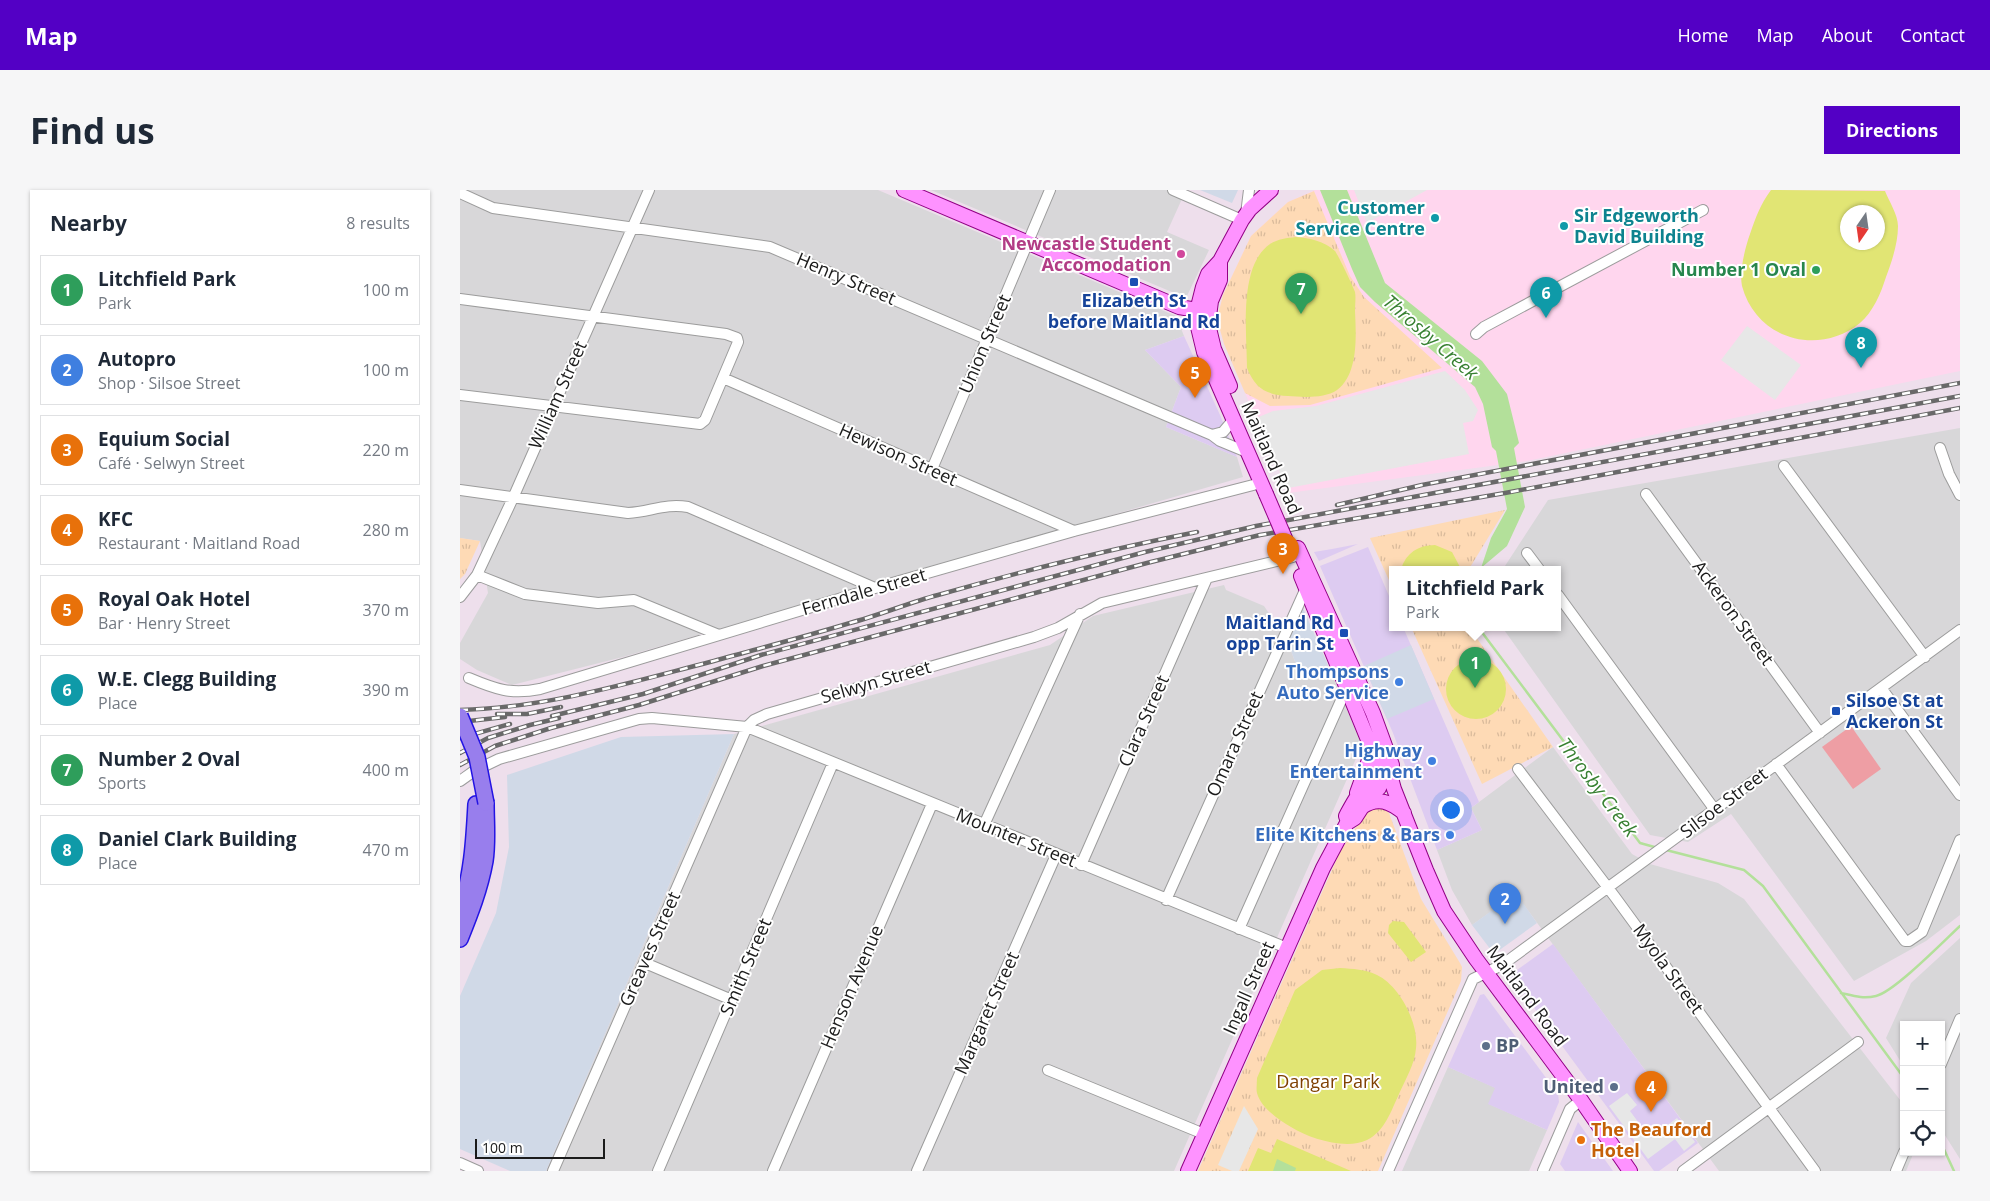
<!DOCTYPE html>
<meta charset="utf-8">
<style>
:root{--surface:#fff;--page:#f6f6f7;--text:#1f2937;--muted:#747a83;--line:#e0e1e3;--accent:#5300c5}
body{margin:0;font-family:"Open Sans",sans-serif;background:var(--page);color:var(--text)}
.controls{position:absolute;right:15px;bottom:15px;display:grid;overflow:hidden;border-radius:0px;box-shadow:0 1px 4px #0004}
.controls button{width:45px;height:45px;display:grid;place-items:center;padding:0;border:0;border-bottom:1px solid var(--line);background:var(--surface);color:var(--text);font:25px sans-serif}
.compass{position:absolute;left:1380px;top:15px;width:45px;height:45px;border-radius:50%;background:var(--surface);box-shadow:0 1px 4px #0004;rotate:193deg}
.scale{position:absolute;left:15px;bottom:12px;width:130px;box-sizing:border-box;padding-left:5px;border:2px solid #1b1b1b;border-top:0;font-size:14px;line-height:18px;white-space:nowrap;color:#1b1b1b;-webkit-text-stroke:4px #fff;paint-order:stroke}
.you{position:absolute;left:990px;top:619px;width:18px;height:18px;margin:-12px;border:4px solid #fff;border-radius:50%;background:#1a73e8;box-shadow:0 0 0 8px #1a73e833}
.badge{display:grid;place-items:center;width:32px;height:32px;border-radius:50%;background:var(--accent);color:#fff;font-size:16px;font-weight:700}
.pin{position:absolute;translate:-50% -41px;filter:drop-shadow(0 1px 2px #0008)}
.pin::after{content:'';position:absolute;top:26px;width:18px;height:15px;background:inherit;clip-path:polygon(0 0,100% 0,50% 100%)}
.popup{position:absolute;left:929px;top:376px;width:172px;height:65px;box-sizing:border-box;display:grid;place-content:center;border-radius:0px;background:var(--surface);filter:drop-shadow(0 1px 4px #0005);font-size:16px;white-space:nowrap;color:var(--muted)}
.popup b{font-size:19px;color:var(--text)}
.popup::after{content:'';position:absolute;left:50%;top:100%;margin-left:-10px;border:10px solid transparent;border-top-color:var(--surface)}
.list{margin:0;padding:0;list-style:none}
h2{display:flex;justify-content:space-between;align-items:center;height:65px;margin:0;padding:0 20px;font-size:21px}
h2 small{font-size:16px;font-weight:400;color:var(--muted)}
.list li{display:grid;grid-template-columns:32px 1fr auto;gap:15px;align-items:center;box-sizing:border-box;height:70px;margin:0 10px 10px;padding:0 10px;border:1px solid var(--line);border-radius:0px}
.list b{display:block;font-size:19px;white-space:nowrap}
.list p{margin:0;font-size:16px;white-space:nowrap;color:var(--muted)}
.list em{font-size:16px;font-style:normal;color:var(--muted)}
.icon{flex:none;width:28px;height:28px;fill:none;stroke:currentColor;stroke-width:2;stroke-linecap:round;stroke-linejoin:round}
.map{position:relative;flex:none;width:1500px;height:981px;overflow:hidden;border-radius:0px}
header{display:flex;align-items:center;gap:30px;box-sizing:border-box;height:70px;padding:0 25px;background:var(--accent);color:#fff}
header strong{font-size:24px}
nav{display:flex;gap:28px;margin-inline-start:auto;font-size:18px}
.intro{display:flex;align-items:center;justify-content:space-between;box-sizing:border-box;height:120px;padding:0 30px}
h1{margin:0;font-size:35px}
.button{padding:12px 22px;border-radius:0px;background:var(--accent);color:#fff;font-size:18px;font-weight:700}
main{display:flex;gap:30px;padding:0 30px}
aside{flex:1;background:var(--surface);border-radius:0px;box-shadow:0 1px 4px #0004}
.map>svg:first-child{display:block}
.residential{fill:#d8d7d9}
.commercial{fill:#ddcbf1}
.industrial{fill:#d0d9e7}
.education{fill:#ffd6ee;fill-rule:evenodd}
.park{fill:url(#park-tufts)}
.garden{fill:#ee9ea4}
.pitch{fill:#e1e574;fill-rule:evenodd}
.parking{fill:#e7e7e7}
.water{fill:#b3e09a}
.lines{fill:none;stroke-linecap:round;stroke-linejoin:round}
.stream{stroke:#b3e09a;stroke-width:2.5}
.minor-casing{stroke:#9c9c9c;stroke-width:12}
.major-casing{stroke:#910084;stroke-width:16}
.highway-casing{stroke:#2414e3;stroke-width:18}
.minor{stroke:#fff;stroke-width:10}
.major{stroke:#fe92ff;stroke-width:14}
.highway{stroke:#987eed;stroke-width:15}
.rail-casing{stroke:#696969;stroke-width:4.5}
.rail{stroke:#fff;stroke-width:2.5;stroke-dasharray:8;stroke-linecap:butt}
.major-bridge-casing{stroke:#910084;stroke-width:16;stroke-linecap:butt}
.highway-bridge-casing{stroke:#2414e3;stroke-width:18;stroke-linecap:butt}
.major-bridge{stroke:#fe92ff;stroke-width:14}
.highway-bridge{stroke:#987eed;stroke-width:15}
.culture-dot{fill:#0f9aa8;stroke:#fff;stroke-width:2}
.hotel-dot{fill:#d1479c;stroke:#fff;stroke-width:2}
.leisure-dot{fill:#2e9e5b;stroke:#fff;stroke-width:2}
.transit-dot{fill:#1a4fb4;stroke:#fff;stroke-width:2}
.shop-dot{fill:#3f7fe0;stroke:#fff;stroke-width:2}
.service-dot{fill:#5c6f8a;stroke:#fff;stroke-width:2}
.food-dot{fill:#e8710a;stroke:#fff;stroke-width:2}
.labels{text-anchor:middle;stroke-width:4;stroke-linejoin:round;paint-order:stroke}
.culture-label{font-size:18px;font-weight:bold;fill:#0d838f;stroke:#fff;text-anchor:end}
.hotel-label{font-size:18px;font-weight:bold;fill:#b23c85;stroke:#fff;text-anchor:end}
.leisure-label{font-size:18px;font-weight:bold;fill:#27864d;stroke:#fff;text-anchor:end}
.street-label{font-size:18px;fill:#1b1b1b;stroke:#fff}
.transit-label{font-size:18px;font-weight:bold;fill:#164399;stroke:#fff}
.shop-label{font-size:18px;font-weight:bold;fill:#366cbe;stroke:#fff;text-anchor:end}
.service-label{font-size:18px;font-weight:bold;fill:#4e5e75;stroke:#fff;text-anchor:start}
.park-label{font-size:18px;fill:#7f4102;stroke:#fff}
.food-label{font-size:18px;font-weight:bold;fill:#c56008;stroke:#fff;text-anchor:start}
.water-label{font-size:19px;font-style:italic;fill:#388132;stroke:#fff}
</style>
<header>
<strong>Map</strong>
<nav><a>Home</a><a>Map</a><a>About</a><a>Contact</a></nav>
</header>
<div class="intro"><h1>Find us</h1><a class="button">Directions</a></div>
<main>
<aside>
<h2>Nearby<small>8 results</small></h2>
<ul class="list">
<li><span class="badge" style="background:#2e9e5b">1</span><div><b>Litchfield Park</b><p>Park</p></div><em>100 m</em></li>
<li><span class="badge" style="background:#3f7fe0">2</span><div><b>Autopro</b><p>Shop · Silsoe Street</p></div><em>100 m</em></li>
<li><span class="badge" style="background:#e8710a">3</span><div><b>Equium Social</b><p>Café · Selwyn Street</p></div><em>220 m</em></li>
<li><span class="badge" style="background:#e8710a">4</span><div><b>KFC</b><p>Restaurant · Maitland Road</p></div><em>280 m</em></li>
<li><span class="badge" style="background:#e8710a">5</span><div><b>Royal Oak Hotel</b><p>Bar · Henry Street</p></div><em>370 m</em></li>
<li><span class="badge" style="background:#0f9aa8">6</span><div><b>W.E. Clegg Building</b><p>Place</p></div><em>390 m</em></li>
<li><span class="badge" style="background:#2e9e5b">7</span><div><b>Number 2 Oval</b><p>Sports</p></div><em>400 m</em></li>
<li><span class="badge" style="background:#0f9aa8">8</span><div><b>Daniel Clark Building</b><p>Place</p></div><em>470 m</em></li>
</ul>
</aside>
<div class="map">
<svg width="1500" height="981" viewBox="0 0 1500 981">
<defs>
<pattern id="park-tufts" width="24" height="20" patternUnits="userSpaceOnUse" patternTransform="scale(1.25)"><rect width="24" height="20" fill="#fedab5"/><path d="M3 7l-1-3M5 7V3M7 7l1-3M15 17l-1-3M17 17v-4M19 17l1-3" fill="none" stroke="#d9ba9b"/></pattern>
</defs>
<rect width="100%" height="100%" fill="#eedfec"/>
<path class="residential" d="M0,0h418l298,126 8,20 -39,14 36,37 -15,40 71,30 6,20 -620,180 -111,28 -35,-15 -17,-11v-16l28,-50 -8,-52 -20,-3z
M471,0h255l-19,42 42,18 -23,48z
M1500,238v487l-34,26 -72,40 -123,-167 -43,28 -38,-7 -148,-208h56v-58h-55l45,-69z
M764,395l2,5 38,16 23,34 13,35 28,-10 34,80 -188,426h-628l188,-437 316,-89 43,-29z
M1093,557l79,107 18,10 68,19 26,16 160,206v47h10l-8,19h-187l-203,-277 -44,31 -20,-35 -15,-40 45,-20 -11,-22z
M1500,748v221l-19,-30v-104h-37v42l-18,-29 25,-55z
M988,877l48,21 -7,16 58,26 -18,41h-127z"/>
<path class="commercial" d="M724,146l36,79 17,42 -71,-30 15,-40 -36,-37z
M898,354l-39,17 -5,-9 18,-3z
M908,357l24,56v24h11l76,175 -8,6 11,22 -45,20 -44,-117 -73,-167z
M1093,754l145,199 -39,28h-5l-144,-196z
M1024,804l74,100 1,8 -12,28 -59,-26 7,-16 -47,-21 32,-72z
M1118,932l22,31 13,18h-48l-5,-7z"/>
<path class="industrial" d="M740,0h38l-6,13z
M842,416l26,59 -28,10 -13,-35z
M951,455l23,54 -47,20 -23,-53z
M274,544l-188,437h-36l-50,-22v-153l36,-83 13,-66 -2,-72 114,-38z
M1056,703l21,30 -43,31 -22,-29z"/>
<path class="education" d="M855,0h645v181l-433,90 -239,32 -64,-149 -5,-18v-15l4,-16 28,-59 37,-34zM1388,22h30v30h-30z"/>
<path class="park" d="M854,1l36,85 14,21 78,71 -132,37 -40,1 -25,-13 -21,-49 -5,-18v-15l4,-16 28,-59 37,-34z
M1045,320l-36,59h-77v18l-22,-49z
M0,348l20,3 -15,33 -5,5z
M951,437h58l84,120 -71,37z
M921,617l8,6 32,86 39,64 2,4 -1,14 -83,190h-180l142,-319 28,-43z"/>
<path class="garden" d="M1391,536l30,43 -28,20 -31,-42z"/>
<path class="pitch" d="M1311,0l114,1c4,10 13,24 13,35 0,17 -6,35 -12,51 -5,16 -13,35 -26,46 -42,34 -104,16 -118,-37 -3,-14 3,-38 8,-52 6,-17 10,-29 21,-44zM1388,22h30v30h-30z
M836,47c14,1 28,4 39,14 2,2 19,37 20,41 1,5 0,13 0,19 1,23 4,63 -18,79 -13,9 -35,7 -49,6 -22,-1 -33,-8 -41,-28 0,-34 -9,-102 23,-124 8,-5 17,-6 26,-7z
M975,355l17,7 9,17h-60c5,-16 17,-24 34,-24z
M986 499a30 30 0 1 1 60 0a30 30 0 1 1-60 0Z
M933,731l11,1 22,30 -15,10 -23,-29 1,-8z
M880,778c13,1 25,1 37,7 23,11 42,49 39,73 -1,16 -11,32 -17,46 -8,17 -14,37 -32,46 -21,10 -57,-1 -76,-13 -12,-7 -30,-19 -34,-34 -1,-4 0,-10 0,-15l38,-88 27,-20z
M817,949l74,32h-103l10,-23 13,5z"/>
<path class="parking" d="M894,0h73l-60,33z
M1287,136l54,39 -26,35 -54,-40z
M985,181l20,19 13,20 -5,11 -10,2 6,31 -186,35 -1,-11 -26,-60 17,-7 43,-5z
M1167,903l10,12 -7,6 20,27 27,-20 18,24 -11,9 -9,-12 -27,20 -39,-53z
M784,916l14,23 -19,42h-7l-14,-6z"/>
<path class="water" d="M860,0h27l38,93 97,78 25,33 12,49 -5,5 11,59 -18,39 -26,22 10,-30 16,-29 -11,-58 -4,-4 -9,-43 -8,-17 -100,-85 -15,-15 -8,-18z
M817,969l19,9 -1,3h-22z"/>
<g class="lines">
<path class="stream" d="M1018,437l162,216 18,5
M1206,660l78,20 19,16 141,192
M1381,803c13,3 22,6 35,3 18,-4 68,-55 84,-70
M1481,953l13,28"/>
<defs>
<path id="minor" d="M713,0l69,30
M0,3l33,15 277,39 442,188 8,6 29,12
M786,24l3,-24
M0,109l266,35 11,4 1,4 -33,78 -5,4 -240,-29
M1016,144l8,-7 219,-117
M263,188l351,153
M752,245l11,-3 11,-13
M1480,258l9,26 11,21
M1324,276l141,191
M472,279l118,-279
M0,300l168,23c22,-1 37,-10 60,-6l187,81
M1186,304l174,239
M1067,363l12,16
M17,385l48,19 73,9 36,-3 85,35
M1098,405l157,215
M0,407l17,-22 36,-77 136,-308
M9,488c26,11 42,17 71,11l335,-101 199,-57 187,-48
M1422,499l78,106
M1316,574l129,177h4l13,-9 38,-92
M1058,579l97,128 200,274
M0,591l14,-10 25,-12 140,-40 13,-1 95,9 540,221
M524,635l96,-211
M621,675l126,-287
M706,710l140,-312
M779,739l108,-242
M185,773l87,37
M1481,874l19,-45
M588,880l156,64
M0,973l18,8
M93,981l194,-444 7,-7 13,-6 267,-77 24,-9 44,-25 191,-46
M198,981l175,-408
M313,981l159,-367
M457,981l139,-316
M928,981l85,-192 29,-14 458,-335
M1083,981l27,-62 11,-9
M1223,981l175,-129
M1436,981l8,-19"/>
<path id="major" d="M444,0l275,117 30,5
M760,71v19l-9,21 -3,23 6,25 16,37
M806,304l-62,-142 -6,-25 -1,-16 6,-24 5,-13 12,-13 22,-41 8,-11 21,-19
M838,358l75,165 19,52 -1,13 3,11 32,81 18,41 32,48 105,141 49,71
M841,386l79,193 11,9
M897,603l16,-44
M902,617c16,-11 28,-5 42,6
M887,629l-1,-3c7,-13 13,-25 24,-33
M728,981l135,-303 24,-45 8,-5 11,-17 13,-13 3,-7"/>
<path id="highway" d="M0,721c12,-35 14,-70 16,-107
M0,749c10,-25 20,-50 25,-78 3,-19 1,-38 1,-58"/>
</defs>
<use href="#minor" class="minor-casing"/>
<use href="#major" class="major-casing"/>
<use href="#highway" class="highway-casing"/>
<use href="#minor" class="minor"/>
<use href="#major" class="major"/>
<use href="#highway" class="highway"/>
<defs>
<path id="rail" d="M877,315l85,-20 538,-102
M0,520c86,-2 168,-27 250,-48 47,-13 94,-25 140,-39 30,-8 58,-20 88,-28 85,-24 172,-46 259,-63
M37,524h30l34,-7
M92,526l91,-22 118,-39 384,-103 111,-26 704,-130
M0,532l45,-5
M0,548l50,-14
M0,563l28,-15 42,-13 29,-7
M0,575l35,-19 56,-18 88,-23 124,-39 384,-103 113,-28 245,-42 455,-85"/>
</defs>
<use href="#rail" class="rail-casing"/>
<use href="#rail" class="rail"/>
<defs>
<path id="major-bridge" d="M806,304l24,56"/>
<path id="highway-bridge" d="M0,526l17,41 9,46"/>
</defs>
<use href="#major-bridge" class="major-bridge-casing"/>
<use href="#highway-bridge" class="highway-bridge-casing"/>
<use href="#major-bridge" class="major-bridge"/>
<use href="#highway-bridge" class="highway-bridge"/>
</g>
<g class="culture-dot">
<circle cx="975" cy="28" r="5"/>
<circle cx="1104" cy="36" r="5"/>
</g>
<circle class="hotel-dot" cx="721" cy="64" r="5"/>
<circle class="leisure-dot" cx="1356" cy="80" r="5"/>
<g class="transit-dot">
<rect x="669" y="87" width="10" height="10" rx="2.5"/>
<rect x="879" y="438" width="10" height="10" rx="2.5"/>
<rect x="1371" y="516" width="10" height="10" rx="2.5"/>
</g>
<g class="shop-dot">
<circle cx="939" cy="492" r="5"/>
<circle cx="972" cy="571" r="5"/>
<circle cx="990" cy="645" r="5"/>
</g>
<g class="service-dot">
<circle cx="1026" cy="856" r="5"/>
<circle cx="1154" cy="897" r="5"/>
</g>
<circle class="food-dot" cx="1121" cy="950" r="5"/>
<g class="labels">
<g class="culture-label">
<text x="965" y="24">Customer<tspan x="965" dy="21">Service Centre</tspan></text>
<text x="1114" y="32" text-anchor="start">Sir Edgeworth<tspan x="1114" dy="21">David Building</tspan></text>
</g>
<g class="hotel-label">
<text x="711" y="60">Newcastle Student<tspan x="711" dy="21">Accomodation</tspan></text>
</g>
<g class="leisure-label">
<text x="1346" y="86">Number 1 Oval</text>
</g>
<g class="street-label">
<text transform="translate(386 89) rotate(23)" y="6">Henry Street</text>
<text transform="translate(525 154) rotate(-67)" y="6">Union Street</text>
<text transform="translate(98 205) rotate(-66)" y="6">William Street</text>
<text transform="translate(438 265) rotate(24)" y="6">Hewison Street</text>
<text transform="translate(811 268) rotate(66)" y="6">Maitland Road</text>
<text transform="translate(404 402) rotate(-16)" y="6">Ferndale Street</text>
<text transform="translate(1273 423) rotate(54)" y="6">Ackeron Street</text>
<text transform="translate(416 492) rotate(-16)" y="6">Selwyn Street</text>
<text transform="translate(684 531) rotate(-66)" y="6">Clara Street</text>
<text transform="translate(775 554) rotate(-66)" y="6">Omara Street</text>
<text transform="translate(1264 613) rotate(-37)" y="6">Silsoe Street</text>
<text transform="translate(556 648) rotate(22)" y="6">Mounter Street</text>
<text transform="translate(190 759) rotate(-66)" y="6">Greaves Street</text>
<text transform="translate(286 777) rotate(-67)" y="6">Smith Street</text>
<text transform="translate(1208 779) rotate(54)" y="6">Myola Street</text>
<text transform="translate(392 797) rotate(-67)" y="6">Henson Avenue</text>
<text transform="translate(789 798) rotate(-66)" y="6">Ingall Street</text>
<text transform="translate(1067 806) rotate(53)" y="6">Maitland Road</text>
<text transform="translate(527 823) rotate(-66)" y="6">Margaret Street</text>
</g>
<g class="transit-label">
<text x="674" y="117">Elizabeth St<tspan x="674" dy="21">before Maitland Rd</tspan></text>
<text x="874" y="439" text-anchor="end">Maitland Rd<tspan x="874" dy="21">opp Tarin St</tspan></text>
<text x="1386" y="517" text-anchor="start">Silsoe St at<tspan x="1386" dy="21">Ackeron St</tspan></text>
</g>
<g class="shop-label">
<text x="929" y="488">Thompsons<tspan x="929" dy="21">Auto Service</tspan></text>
<text x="962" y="567">Highway<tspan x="962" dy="21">Entertainment</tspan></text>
<text x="980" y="651">Elite Kitchens &amp; Bars</text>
</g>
<g class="service-label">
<text x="1036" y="862">BP</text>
<text x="1144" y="903" text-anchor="end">United</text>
</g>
<g class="park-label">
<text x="868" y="898">Dangar Park</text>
</g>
<g class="food-label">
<text x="1131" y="946">The Beauford<tspan x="1131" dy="21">Hotel</tspan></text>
</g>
<g class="water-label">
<text transform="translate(971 147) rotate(41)" y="7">Throsby Creek</text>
<text transform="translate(1138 597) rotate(53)" y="7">Throsby Creek</text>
</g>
</g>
</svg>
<div class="controls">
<button>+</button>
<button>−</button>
<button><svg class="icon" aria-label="locate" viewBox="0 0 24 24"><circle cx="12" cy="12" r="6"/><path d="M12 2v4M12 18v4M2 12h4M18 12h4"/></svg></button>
</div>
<svg class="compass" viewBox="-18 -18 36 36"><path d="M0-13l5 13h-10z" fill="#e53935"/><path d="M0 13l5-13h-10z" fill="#747a83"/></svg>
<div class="scale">100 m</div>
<div class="you"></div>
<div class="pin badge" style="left:1015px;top:498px;background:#2e9e5b">1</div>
<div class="popup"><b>Litchfield Park</b>Park</div>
<div class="pin badge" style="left:1045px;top:734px;background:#3f7fe0">2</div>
<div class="pin badge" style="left:823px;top:384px;background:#e8710a">3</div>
<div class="pin badge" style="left:1191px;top:922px;background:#e8710a">4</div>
<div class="pin badge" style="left:735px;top:208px;background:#e8710a">5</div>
<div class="pin badge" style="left:1086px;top:128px;background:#0f9aa8">6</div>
<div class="pin badge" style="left:841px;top:124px;background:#2e9e5b">7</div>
<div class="pin badge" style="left:1401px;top:178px;background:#0f9aa8">8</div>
</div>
</main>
